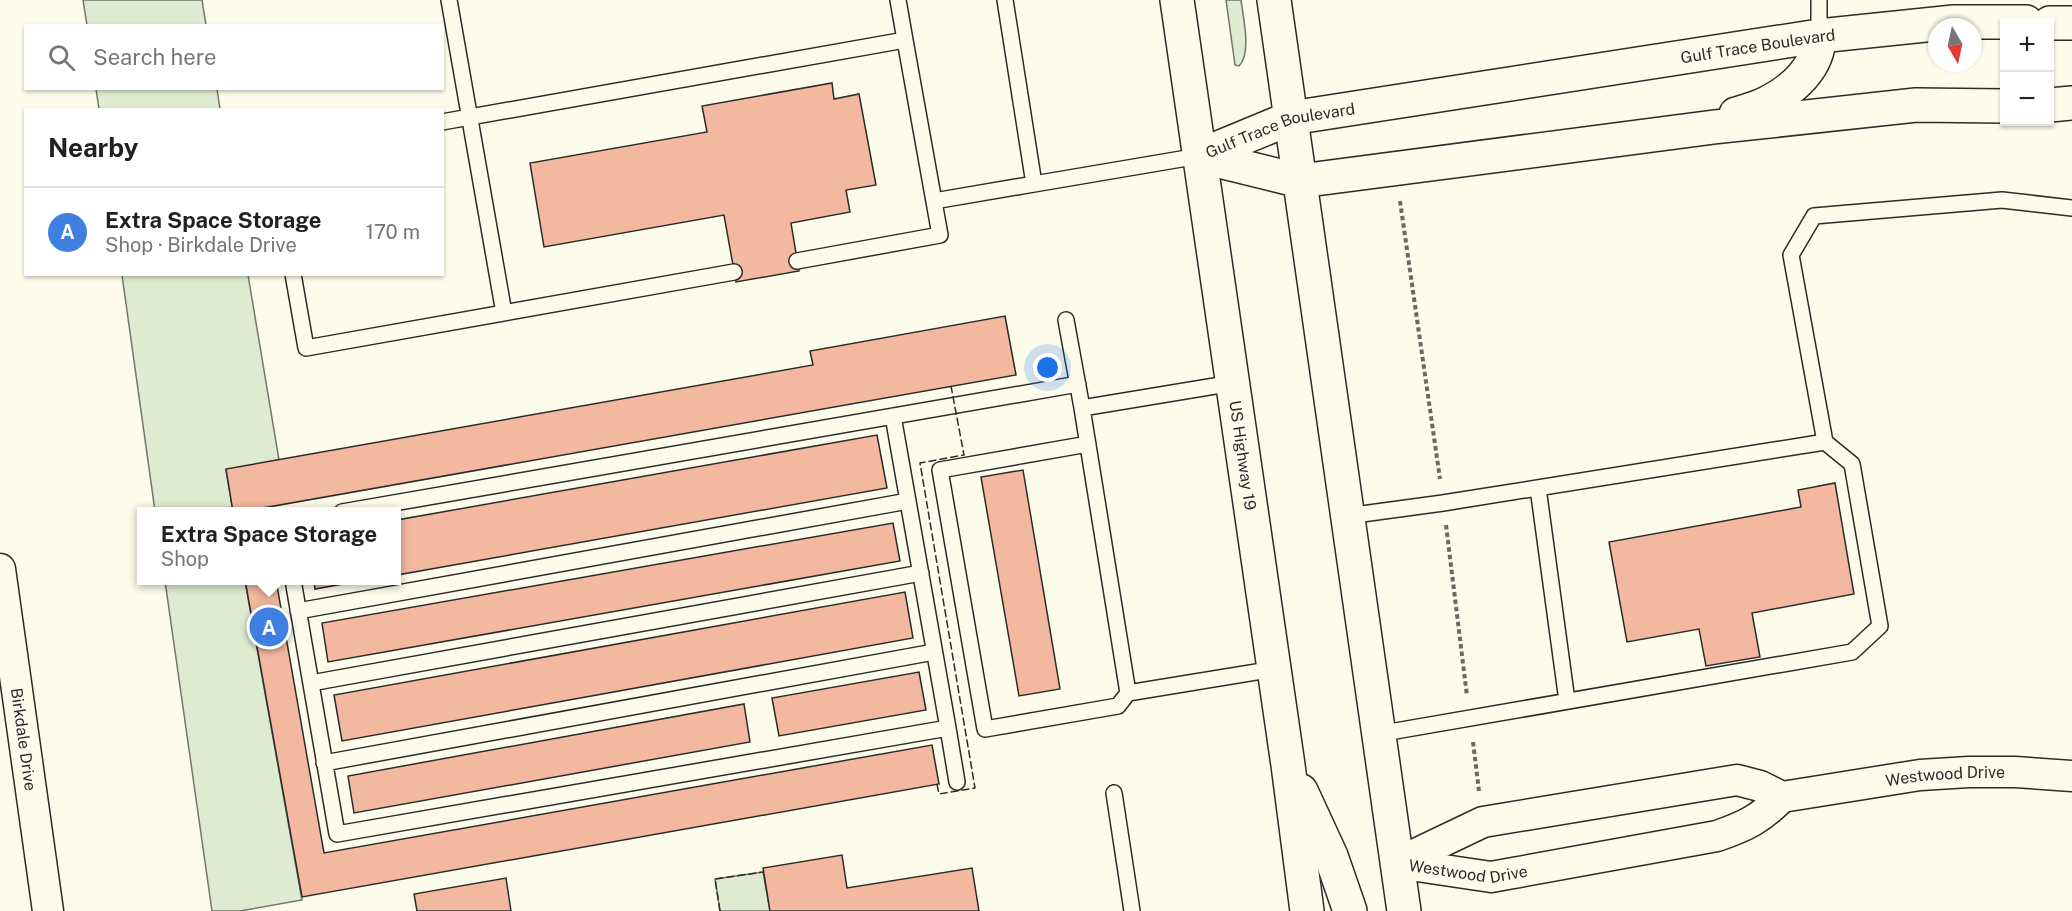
<!DOCTYPE html>
<meta charset="utf-8">
<style>
:root{--surface:#fff;--page:#f6f6f6;--text:#202124;--muted:#757577;--line:#e0e0e0;--accent:#0b8043}
body{margin:0;font-family:"Public Sans",sans-serif;background:var(--page);color:var(--text)}
.controls{position:absolute;right:18px;top:18px;display:grid;overflow:hidden;border-radius:0px;box-shadow:0 2px 4px #0004}
.controls button{width:54px;height:54px;display:grid;place-items:center;padding:0;border:0;border-bottom:2px solid var(--line);background:var(--surface);color:var(--text);font:30px sans-serif}
.compass{position:absolute;left:1928px;top:18px;width:54px;height:54px;border-radius:50%;background:var(--surface);box-shadow:0 2px 4px #0004;rotate:171deg}
.you{position:absolute;left:1048px;top:368px;width:21px;height:21px;margin:-15px;border:4px solid #fff;border-radius:50%;background:#1a73e8;box-shadow:0 0 0 9px #1a73e833}
.badge{display:grid;place-items:center;width:39px;height:39px;border-radius:50%;background:var(--accent);color:#fff;font-size:20px;font-weight:700}
.pin{position:absolute;translate:-50% -50%;border:3px solid #fff;box-shadow:0 2px 6px #0006}
.popup{position:absolute;left:137px;top:507px;width:264px;height:78px;box-sizing:border-box;display:grid;place-content:center;border-radius:0px;background:var(--surface);filter:drop-shadow(0 2px 4px #0005);font-size:20px;white-space:nowrap;color:var(--muted)}
.popup b{font-size:22px;color:var(--text)}
.popup::after{content:'';position:absolute;left:50%;top:100%;margin-left:-12px;border:12px solid transparent;border-top-color:var(--surface)}
.list{margin:0;padding:0;list-style:none}
h2{display:flex;justify-content:space-between;align-items:center;height:78px;margin:0;padding:0 24px;font-size:26px}
h2 small{font-size:20px;font-weight:400;color:var(--muted)}
.list li{display:grid;grid-template-columns:39px 1fr auto;gap:18px;align-items:center;box-sizing:border-box;height:90px;padding:0 24px;border-top:2px solid var(--line)}
.list b{display:block;font-size:22px;white-space:nowrap}
.list p{margin:0;font-size:20px;white-space:nowrap;color:var(--muted)}
.list em{font-size:20px;font-style:normal;color:var(--muted)}
.icon{flex:none;width:33px;height:33px;fill:none;stroke:currentColor;stroke-width:2;stroke-linecap:round;stroke-linejoin:round}
.map{position:relative;flex:none;width:2072px;height:911px;overflow:hidden}
.search{position:absolute;background:var(--surface);box-shadow:0 2px 4px #0004;left:24px;top:24px;width:420px;height:66px;display:flex;align-items:center;gap:15px;box-sizing:border-box;padding:0 21px;border-radius:0px;color:var(--muted);font-size:22px}
.panel{position:absolute;background:var(--surface);box-shadow:0 2px 4px #0004;left:24px;top:108px;width:420px;height:168px;border-radius:0px}
.map>svg:first-child{display:block}
.green{fill:#deebd1;stroke:#74746e;stroke-width:1.5}
.building{fill:#f2b8a0;stroke:#2b2b2b;stroke-width:1.5}
.lines{fill:none;stroke-linecap:round;stroke-linejoin:round}
.service-casing{stroke:#2b2b2b;stroke-width:18}
.minor-casing{stroke:#2b2b2b;stroke-width:33}
.tertiary-casing{stroke:#2b2b2b;stroke-width:36}
.trunk-casing{stroke:#2b2b2b;stroke-width:36}
.path{stroke:#6a6964;stroke-width:4;stroke-dasharray:4.5 3;stroke-linecap:butt}
.service{stroke:#fdfbea;stroke-width:15}
.minor{stroke:#fdfbea;stroke-width:30}
.tertiary{stroke:#fdfbea;stroke-width:33}
.trunk{stroke:#fdfbea;stroke-width:33}
.fence{stroke:#2b2b2b;stroke-width:1.5;stroke-dasharray:8 3;stroke-linecap:butt}
.labels{text-anchor:middle;stroke-width:4.5;stroke-linejoin:round;paint-order:stroke}
.street-label{font-size:16px;fill:#2b2b2b;stroke:#fdfbea}
</style>
<div class="map">
<svg width="2072" height="911" viewBox="0 0 2072 911">
<rect width="100%" height="100%" fill="#fdfbea"/>
<path class="green" d="M83,0h119l4,25h-119z
M1226,0h15c2,17 11,53 -2,66l-4,-1z
M96,89h121l3,20h-121z
M122,275h126l31,185 -53,10 7,41h-78z
M165,581h80l57,319 -62,11h-28z
M763,872l7,39h-50l-5,-32z"/>
<path class="building" d="M832,83l2,16 25,-5 17,91 -30,5 4,22 -59,11 8,48 -63,11 -12,-67 -180,32 -14,-84 177,-31 -5,-26z
M1005,316l11,59 -753,133v4h-30l-7,-43 587,-104 -3,-14z
M877,435l10,53 -490,87v-55z
M1023,470l37,219 -41,7 -38,-219z
M1835,483l19,111 -102,19 8,44 -54,9 -7,-37 -72,13 -18,-100 192,-35 -3,-17z
M893,523l7,38 -572,101 -6,-39z
M245,580h31l48,273 608,-108 7,39 -637,113z
M314,580h51l-50,9z
M905,592l8,46 -571,103 -8,-46z
M919,672l7,38 -147,26 -7,-38z
M744,704l6,38 -396,71 -6,-37z
M842,855l5,33 125,-20 7,43h-209l-7,-43z
M506,878l5,33h-94l-3,-17z"/>
<g class="lines">
<defs>
<path id="service" d="M449,0l55,313
M898,0l7,40
M1005,0l29,184 165,-28
M1819,36v-36
M442,122l463,-82 35,195 -143,26
M934,201l100,-17
M293,274l13,74 428,-76
M1066,320l16,88
M1233,383l-151,25 46,285 146,-24
M1088,444l-148,26 45,259 133,-23 10,-13
M1538,488l29,213
M342,512l736,-128
M1347,516l96,-13 382,-61
M293,580l44,254 611,-106 -55,-312
M298,611l610,-110
M311,683l610,-110
M948,728l9,54
M1378,734l474,-82 28,-26 -28,-162 -27,-22 -34,-187 23,-39 188,-16 70,8
M324,763l610,-111
M1114,793l18,118"/>
<g id="minor">
<path id="s1" d="M0,569l48,342"/>
<path id="s2" d="M1397,863l86,-41 254,-42 23,6 22,11 138,-22 49,-3h46l57,4"/>
<path id="s3" d="M1397,863l94,14 226,-41c29,-10 43,-17 65,-39"/>
</g>
<g id="tertiary">
<path d="M2050,23h22"/>
<path d="M2050,105l22,-2"/>
<path d="M1736,114c10,-3 22,-6 31,-11 26,-13 52,-36 52,-67"/>
<path id="s4" d="M1199,156l92,-38 528,-82 135,-14h72"/>
<path d="M1199,156l101,25 414,-54 202,-22 88,1"/>
</g>
<g id="trunk">
<path id="s5" d="M1177,0l111,765 19,146"/>
<path d="M1274,0l130,911"/>
<path d="M1301,791l30,65 19,55"/>
</g>
</defs>
<use href="#service" class="service-casing"/>
<use href="#minor" class="minor-casing"/>
<use href="#tertiary" class="tertiary-casing"/>
<use href="#trunk" class="trunk-casing"/>
<path class="path" d="M1400,201l40,278
M1446,525l21,171
M1473,742l6,49"/>
<use href="#service" class="service"/>
<use href="#minor" class="minor"/>
<use href="#tertiary" class="tertiary"/>
<use href="#trunk" class="trunk"/>
<path class="fence" d="M937,784l2,10 36,-6 -55,-325 44,-8 -13,-69
M720,911l-5,-32 48,-7"/>
</g>
<g class="labels">
<g class="street-label">
<text dy="6" stroke="none"><textPath href="#s4" startOffset="572">Gulf Trace Boulevard</textPath></text>
<text dy="6" stroke="none"><textPath href="#s4" startOffset="86">Gulf Trace Boulevard</textPath></text>
<text dy="6" stroke="none"><textPath href="#s5" startOffset="460">US Highway 19</textPath></text>
<text dy="6" stroke="none"><textPath href="#s1" startOffset="172">Birkdale Drive</textPath></text>
<text dy="6" stroke="none"><textPath href="#s2" startOffset="566">Westwood Drive</textPath></text>
<text dy="6" stroke="none"><textPath href="#s3" startOffset="72">Westwood Drive</textPath></text>
</g>
</g>
</svg>
<div class="controls">
<button>+</button>
<button>−</button>
</div>
<svg class="compass" viewBox="-18 -18 36 36"><path d="M0-13l5 13h-10z" fill="#e53935"/><path d="M0 13l5-13h-10z" fill="#757577"/></svg>
<div class="you"></div>
<div class="pin badge" style="left:269px;top:627px;background:#3f7fe0">A</div>
<div class="popup"><b>Extra Space Storage</b>Shop</div>
<div class="search"><svg class="icon" aria-label="search" viewBox="0 0 24 24"><circle cx="10" cy="10" r="6"/><path d="M15 15l6 6"/></svg>Search here</div>
<section class="panel">
<h2>Nearby<small></small></h2>
<ul class="list">
<li><span class="badge" style="background:#3f7fe0">A</span><div><b>Extra Space Storage</b><p>Shop · Birkdale Drive</p></div><em>170 m</em></li>
</ul>
</section>
</div>
